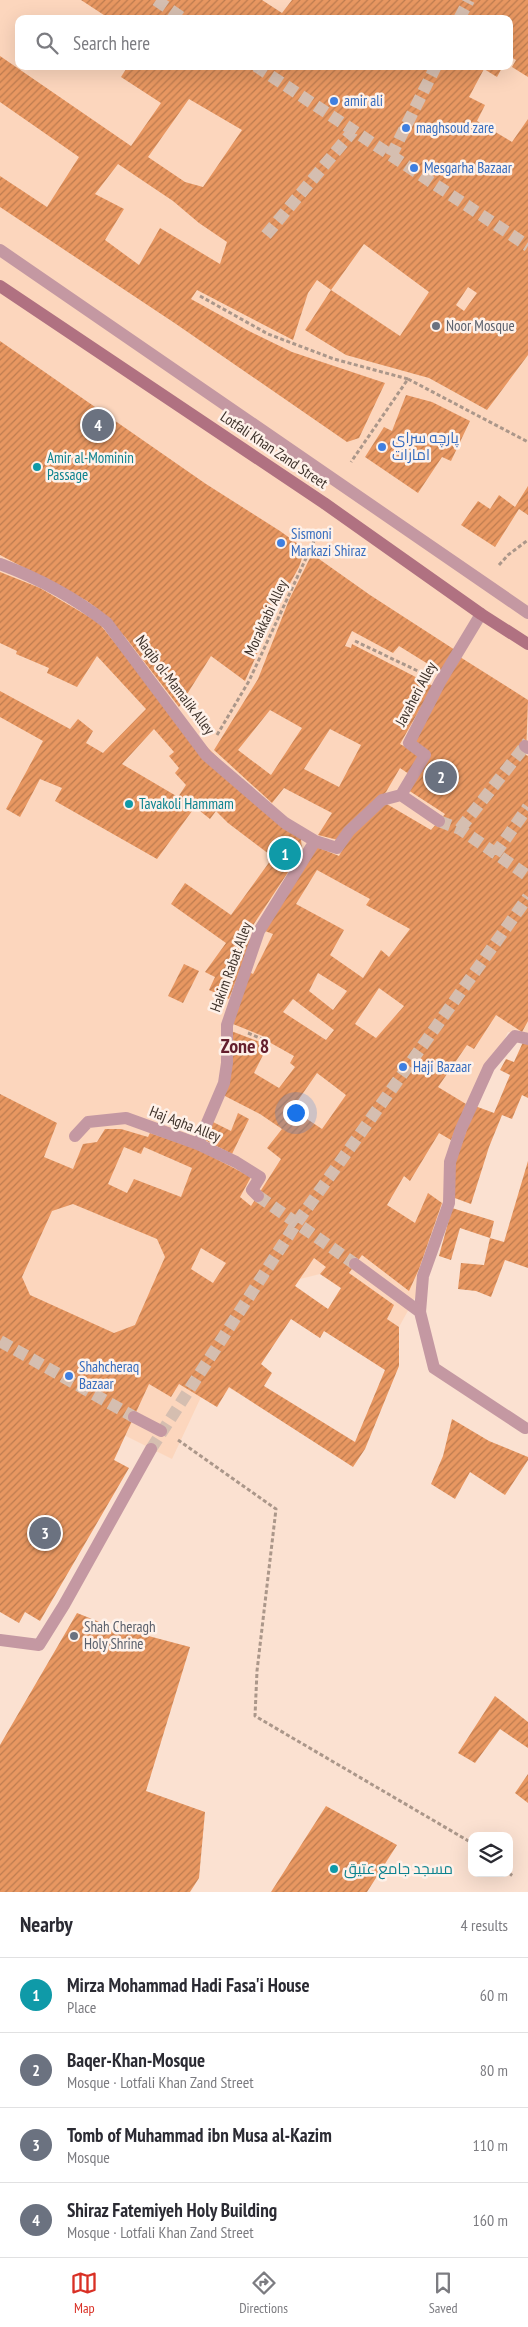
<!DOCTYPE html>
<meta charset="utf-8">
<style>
:root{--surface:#fff;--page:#f7f7f7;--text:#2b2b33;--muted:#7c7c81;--line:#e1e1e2;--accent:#d93025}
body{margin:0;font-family:"PT Sans Narrow",Cairo,sans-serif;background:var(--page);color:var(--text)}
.controls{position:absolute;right:15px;bottom:15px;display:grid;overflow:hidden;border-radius:10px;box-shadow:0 5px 20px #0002}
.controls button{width:45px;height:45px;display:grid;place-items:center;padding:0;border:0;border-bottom:1px solid var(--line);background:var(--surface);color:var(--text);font:25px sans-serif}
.you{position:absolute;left:295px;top:1112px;width:18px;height:18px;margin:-12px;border:4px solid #fff;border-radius:50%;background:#1a73e8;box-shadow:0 0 0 8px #1a73e833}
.badge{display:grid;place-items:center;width:32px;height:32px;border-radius:50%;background:var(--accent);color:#fff;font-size:16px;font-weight:700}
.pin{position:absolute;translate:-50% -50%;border:2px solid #fff;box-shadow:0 1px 5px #0006}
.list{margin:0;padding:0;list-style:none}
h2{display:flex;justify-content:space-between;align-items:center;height:65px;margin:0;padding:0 20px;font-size:21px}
h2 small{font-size:16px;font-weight:400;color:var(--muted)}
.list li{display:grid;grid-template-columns:32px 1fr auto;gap:15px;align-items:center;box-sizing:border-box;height:75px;padding:0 20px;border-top:1px solid var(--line)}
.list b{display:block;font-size:19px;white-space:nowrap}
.list p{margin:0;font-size:16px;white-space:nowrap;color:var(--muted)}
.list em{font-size:16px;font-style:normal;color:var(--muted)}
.icon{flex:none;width:28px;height:28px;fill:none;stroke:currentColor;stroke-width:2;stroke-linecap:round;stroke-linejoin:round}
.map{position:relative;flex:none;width:528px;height:1892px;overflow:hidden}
.search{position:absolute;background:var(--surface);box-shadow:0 5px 20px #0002;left:15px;right:15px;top:15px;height:55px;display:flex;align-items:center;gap:12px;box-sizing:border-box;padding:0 18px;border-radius:10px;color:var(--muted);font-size:19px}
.sheet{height:365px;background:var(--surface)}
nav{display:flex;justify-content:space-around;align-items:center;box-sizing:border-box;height:70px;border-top:1px solid var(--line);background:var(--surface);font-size:14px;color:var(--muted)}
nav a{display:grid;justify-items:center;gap:2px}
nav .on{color:var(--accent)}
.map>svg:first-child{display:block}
.built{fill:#fcd6bd;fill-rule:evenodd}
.building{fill:url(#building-hatch);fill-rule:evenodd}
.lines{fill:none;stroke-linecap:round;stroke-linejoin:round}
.street-tunnel{stroke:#d5beb0;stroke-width:12;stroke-dasharray:12 6;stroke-linecap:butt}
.path{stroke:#ab978a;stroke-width:3;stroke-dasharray:4 2.5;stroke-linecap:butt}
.lane{stroke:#c498a2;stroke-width:12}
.street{stroke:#c498a2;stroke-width:12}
.secondary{stroke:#b07181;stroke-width:12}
.shop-dot{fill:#3f7fe0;stroke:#fef1e9;stroke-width:2}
.worship-dot{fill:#6b7280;stroke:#fef1e9;stroke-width:2}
.culture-dot{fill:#0f9aa8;stroke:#fef1e9;stroke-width:2}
.labels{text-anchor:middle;stroke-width:5;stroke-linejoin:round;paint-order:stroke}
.shop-label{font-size:15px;fill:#366cbe;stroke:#fef1e9;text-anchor:start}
.worship-label{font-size:15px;fill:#5b616d;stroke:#fef1e9;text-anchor:start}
.street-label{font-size:15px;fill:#3e322a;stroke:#fef1e9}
.culture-label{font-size:15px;fill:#0d838f;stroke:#fef1e9;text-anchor:start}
.district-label{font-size:20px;font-weight:bold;fill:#641f2d;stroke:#fef1e9}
</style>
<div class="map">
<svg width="528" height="1892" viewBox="0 0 528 1892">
<defs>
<pattern id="building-hatch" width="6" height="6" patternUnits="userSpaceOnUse" patternTransform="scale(1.25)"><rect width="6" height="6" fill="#e89761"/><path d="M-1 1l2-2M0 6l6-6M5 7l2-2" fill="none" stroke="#bd7c50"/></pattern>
</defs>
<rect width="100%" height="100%" fill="#fbe1d1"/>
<path class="built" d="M0,0h528v1035l-20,-3 -58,120 -4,47 -30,97 -17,31 -79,-53 -20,5 -16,20 -46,94 -9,-5 -12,19 -16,-10 -29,62 -172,-86zM19,19h490v47h-490z"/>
<path class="building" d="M81,0h181l20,13 10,-13h236v77l-16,-10 4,-7 -7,-4v-37h-399z
M0,56l131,90 30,-43 -40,-26 7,-11h375l-6,11 -13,-8 -15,28 16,8 -8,16 35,21 16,-23v236l-41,55 -58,-32 -83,-23 -41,-25 26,-40 -14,-10 -9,13 -15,47 -96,-50 -6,9 56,31 45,22 93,31 -26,55 -12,4 -171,-118 -176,-117v-31l47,31 32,-50 -79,-55zM189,99l53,31 -39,57 -18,-5 -37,-25zM118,164l55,37 26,22 28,19 -7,22 -60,-36 -21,37 -34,-25 19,-31 -29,-15zM364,244l65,48 -29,44 -69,-46zM468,287l9,6 -13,18 -8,-6z
M0,341l206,143 74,47 25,18 -6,18 -17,31 -37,83 -34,-25 -32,51 -53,-69 -27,-28 -12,-9 -87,-46z
M406,395l26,7 38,19 -19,40 -9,-4 -24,36 -53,-36 19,-30 8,4z
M528,486v29l-9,-6 -24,38 -34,-22 17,-24 12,8 9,-14 16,12z
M312,554l58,41 85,55 -14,22 -42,-26 -6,7 -41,-22 -7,15 6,2 1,-4 81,42 -33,58 20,11 -11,19 -9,-6 -14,24 -48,48 -20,-5 14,-22 -48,-25 -12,15 -58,-53 44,-71 31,-79zM270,710l32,18 -31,47 -33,-25zM330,729l31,16 -22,42 -35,-18z
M0,572l40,16 58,34 74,91 129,126 1,12 -56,85 5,5 -22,58 -20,-9 6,-13 -10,-5 21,-29 -55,-39 14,-21 46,32 42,-58 -45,-34 -12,-12 -6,8 -15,-12 -38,52 -102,-58 7,-13 -22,-9 -20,38 -14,-8 37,-68 -43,-24v-26l70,38 8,-10 15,12 -7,12 17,10 43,-44 -49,-53 -20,31 -30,-14 2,-5 -33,-14 1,-3 -17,-8zM154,729l20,23 -5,4 10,12 -4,5 11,12 -8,12 -56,-33z
M460,657l68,43 -2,55 2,1v265l-6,11 -26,-17 -22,34 -7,-4 -29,42 28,17 -15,36 -12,-7 -29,48 -6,-5 -17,29 28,18 13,-30 14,10 -23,66 -10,22 -47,-36 -13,18 45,32 -7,14 12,8v39l-34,83 -12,18 -124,-80 -12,20 -38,-23 -8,13 -22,-13 -35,76 15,8 -89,153 -15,-9 -6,11 -19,-11v-518l57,29 -13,34 29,12 10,-25 14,-2 8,-13h16l27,8 2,-4 47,16 54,28 -11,20 11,9 30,-47 -14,-11 15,-19 -22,-15 -37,-19 8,-64 37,14 -14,28 25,15 16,-21 -5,-4 4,-7 -25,-14 1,-3 -37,-15 16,-52 4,2 20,-40 -8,-3 52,-84 22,9 13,-24 33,-29 46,27 14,-16 -37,-24 22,-37 -18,-11zM317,870l53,29 -4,6 44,24 -21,28 -8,-7 -18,28 -33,-23 14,-25 -48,-26zM318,973l29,18 -14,19 -24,-19zM379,988l25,18 -28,32 -21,-14zM293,999l41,31 -8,10 -43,-28zM317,1073l29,22 -24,34 -30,-20zM124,1147l17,7 3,-7 48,21 -11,29 -47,-18 -7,14 -19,-9zM73,1204l84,35 8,18 -30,68 -21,8 -84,-38 -8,-18 30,-66zM201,1248l25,15 -13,20 -22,-14zM314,1258l12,9 -6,7 21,14 -13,21 -33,-23zM291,1319l29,19 4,-7 61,39 -30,72 -91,-56 8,-13 -11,-9z
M184,964l15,7 -16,32 -15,-7z
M523,1042l5,2v54l-6,-3 -10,24 -10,-4 -13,32 -18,57 -19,-7 3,-34 20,-57 19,7 16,-38 -10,-5 6,-11 8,3z
M238,1113l11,6 -17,35 -27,-14 8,-18 18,9z
M528,1161v107l-23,-8 -14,37 -15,-6 -18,-2 3,-26 23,2 6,-27 14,4z
M452,1208l42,13 -4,17 -30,-10 -9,32 -12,-4z
M452,1419l37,22 39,16v3l-23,35 -35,-23 -15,27 -24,-15 12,-28z
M77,1613l30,12 83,22 -44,144 59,21 -6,66 -9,14h-190v-147z
M495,1696l33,26v26l-28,-19 -25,34 -17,-10z
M528,1774v29l-13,-10z
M326,1806l71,39 -30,47h-96z"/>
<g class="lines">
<path class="street-tunnel" d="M156,0l28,19
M459,19l10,-19
M256,66l272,180
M391,156l45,-90
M266,235l87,-104
M439,821l21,8 68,47
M460,829l68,-87
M495,854l33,-47
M258,1196l97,68
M0,1341l134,76
M151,1449l145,-225 232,-327"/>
<path class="path" d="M200,296l68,38 66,25 74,20 -57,83
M408,379l120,63
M499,565l9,-10 20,-15
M355,641l67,32
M217,735l32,-54 65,-140
M248,1033l19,8
M178,1440l98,69 -19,162 -2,45 217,127
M509,1873l5,4"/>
<path class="lane" d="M0,250l528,363
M0,564c38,14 75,34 107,59l99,132 79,68 30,18 22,7 12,-17 33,-31 19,-5 24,-40 -16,-12 31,-61 41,-68
M401,795l38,26
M75,1136l13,-14 38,-4 72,26 38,18 24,15 -8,13 6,6
M198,1144l26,-61 3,-20v-38l32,-94 56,-90
M420,1312l3,-36 26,-73 1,-41 11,-33 28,-62 26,-31 13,3"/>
<path class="street" d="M525,746l3,2
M355,1264l65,48 14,56 91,60
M134,1417l27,14
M0,1640l39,5 25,-40 87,-156"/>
<path class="secondary" d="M0,286l324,217 157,111 47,30"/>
</g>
<g class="shop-dot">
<circle cx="334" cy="101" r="5"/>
<circle cx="406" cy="128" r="5"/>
<circle cx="414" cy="168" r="5"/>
<circle cx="382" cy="447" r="5"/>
<circle cx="281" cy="543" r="5"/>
<circle cx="403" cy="1067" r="5"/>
<circle cx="69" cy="1376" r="5"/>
</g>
<g class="worship-dot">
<circle cx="436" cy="326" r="5"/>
<circle cx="74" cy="1636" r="5"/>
</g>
<g class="culture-dot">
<circle cx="37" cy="467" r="5"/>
<circle cx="129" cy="804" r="5"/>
<circle cx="334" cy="1869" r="5"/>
</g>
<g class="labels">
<g class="shop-label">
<text x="344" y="106">amir ali</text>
<text x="416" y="133">maghsoud zare</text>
<text x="424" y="173">Mesgarha Bazaar</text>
<text x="392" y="443">پارچه سرای<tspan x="392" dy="17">امارات</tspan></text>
<text x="291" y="539">Sismoni<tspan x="291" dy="17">Markazi Shiraz</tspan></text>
<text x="413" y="1072">Haji Bazaar</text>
<text x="79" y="1372">Shahcheraq<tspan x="79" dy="17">Bazaar</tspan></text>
</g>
<g class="worship-label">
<text x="446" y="331">Noor Mosque</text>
<text x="84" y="1632">Shah Cheragh<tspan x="84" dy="17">Holy Shrine</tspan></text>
</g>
<g class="street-label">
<text transform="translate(274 450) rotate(34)" y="5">Lotfali Khan Zand Street</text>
<text transform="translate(266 618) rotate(-65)" y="5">Morakkabi Alley</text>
<text transform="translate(175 685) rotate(53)" y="5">Naqib ol-Mamalik Alley</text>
<text transform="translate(416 694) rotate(-62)" y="5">Javaheri Alley</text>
<text transform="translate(231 967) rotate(-70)" y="5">Hakim Rabat Alley</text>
<text transform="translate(185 1124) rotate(21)" y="5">Haj Agha Alley</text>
</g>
<g class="culture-label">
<text x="47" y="463">Amir al-Mominin<tspan x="47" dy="17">Passage</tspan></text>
<text x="139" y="809">Tavakoli Hammam</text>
<text x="344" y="1874">مسجد جامع عتیق</text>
</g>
<g class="district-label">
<text x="245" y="1053">Zone 8</text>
</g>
</g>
</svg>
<div class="controls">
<button><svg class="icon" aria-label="layers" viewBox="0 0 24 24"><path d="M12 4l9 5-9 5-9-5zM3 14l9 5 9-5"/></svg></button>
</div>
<div class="you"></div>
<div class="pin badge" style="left:285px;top:854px;background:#0f9aa8">1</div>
<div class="pin badge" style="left:441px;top:777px;background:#6b7280">2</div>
<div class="pin badge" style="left:45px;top:1533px;background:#6b7280">3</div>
<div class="pin badge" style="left:98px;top:425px;background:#6b7280">4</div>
<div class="search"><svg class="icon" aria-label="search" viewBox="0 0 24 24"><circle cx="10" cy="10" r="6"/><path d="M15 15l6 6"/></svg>Search here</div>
</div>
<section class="sheet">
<h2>Nearby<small>4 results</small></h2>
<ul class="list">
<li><span class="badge" style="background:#0f9aa8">1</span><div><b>Mirza Mohammad Hadi Fasa'i House</b><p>Place</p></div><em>60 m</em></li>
<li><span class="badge" style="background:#6b7280">2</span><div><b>Baqer-Khan-Mosque</b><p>Mosque · Lotfali Khan Zand Street</p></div><em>80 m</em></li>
<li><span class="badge" style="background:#6b7280">3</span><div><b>Tomb of Muhammad ibn Musa al-Kazim</b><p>Mosque</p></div><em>110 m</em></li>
<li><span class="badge" style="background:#6b7280">4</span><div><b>Shiraz Fatemiyeh Holy Building</b><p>Mosque · Lotfali Khan Zand Street</p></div><em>160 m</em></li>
</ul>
</section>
<nav>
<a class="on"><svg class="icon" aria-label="map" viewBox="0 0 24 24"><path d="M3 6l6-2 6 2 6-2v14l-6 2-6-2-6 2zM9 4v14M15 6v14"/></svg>Map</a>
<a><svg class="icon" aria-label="directions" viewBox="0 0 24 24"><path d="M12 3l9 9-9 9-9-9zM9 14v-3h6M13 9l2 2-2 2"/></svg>Directions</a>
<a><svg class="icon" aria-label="saved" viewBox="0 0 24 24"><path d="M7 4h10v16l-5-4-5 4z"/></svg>Saved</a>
</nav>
